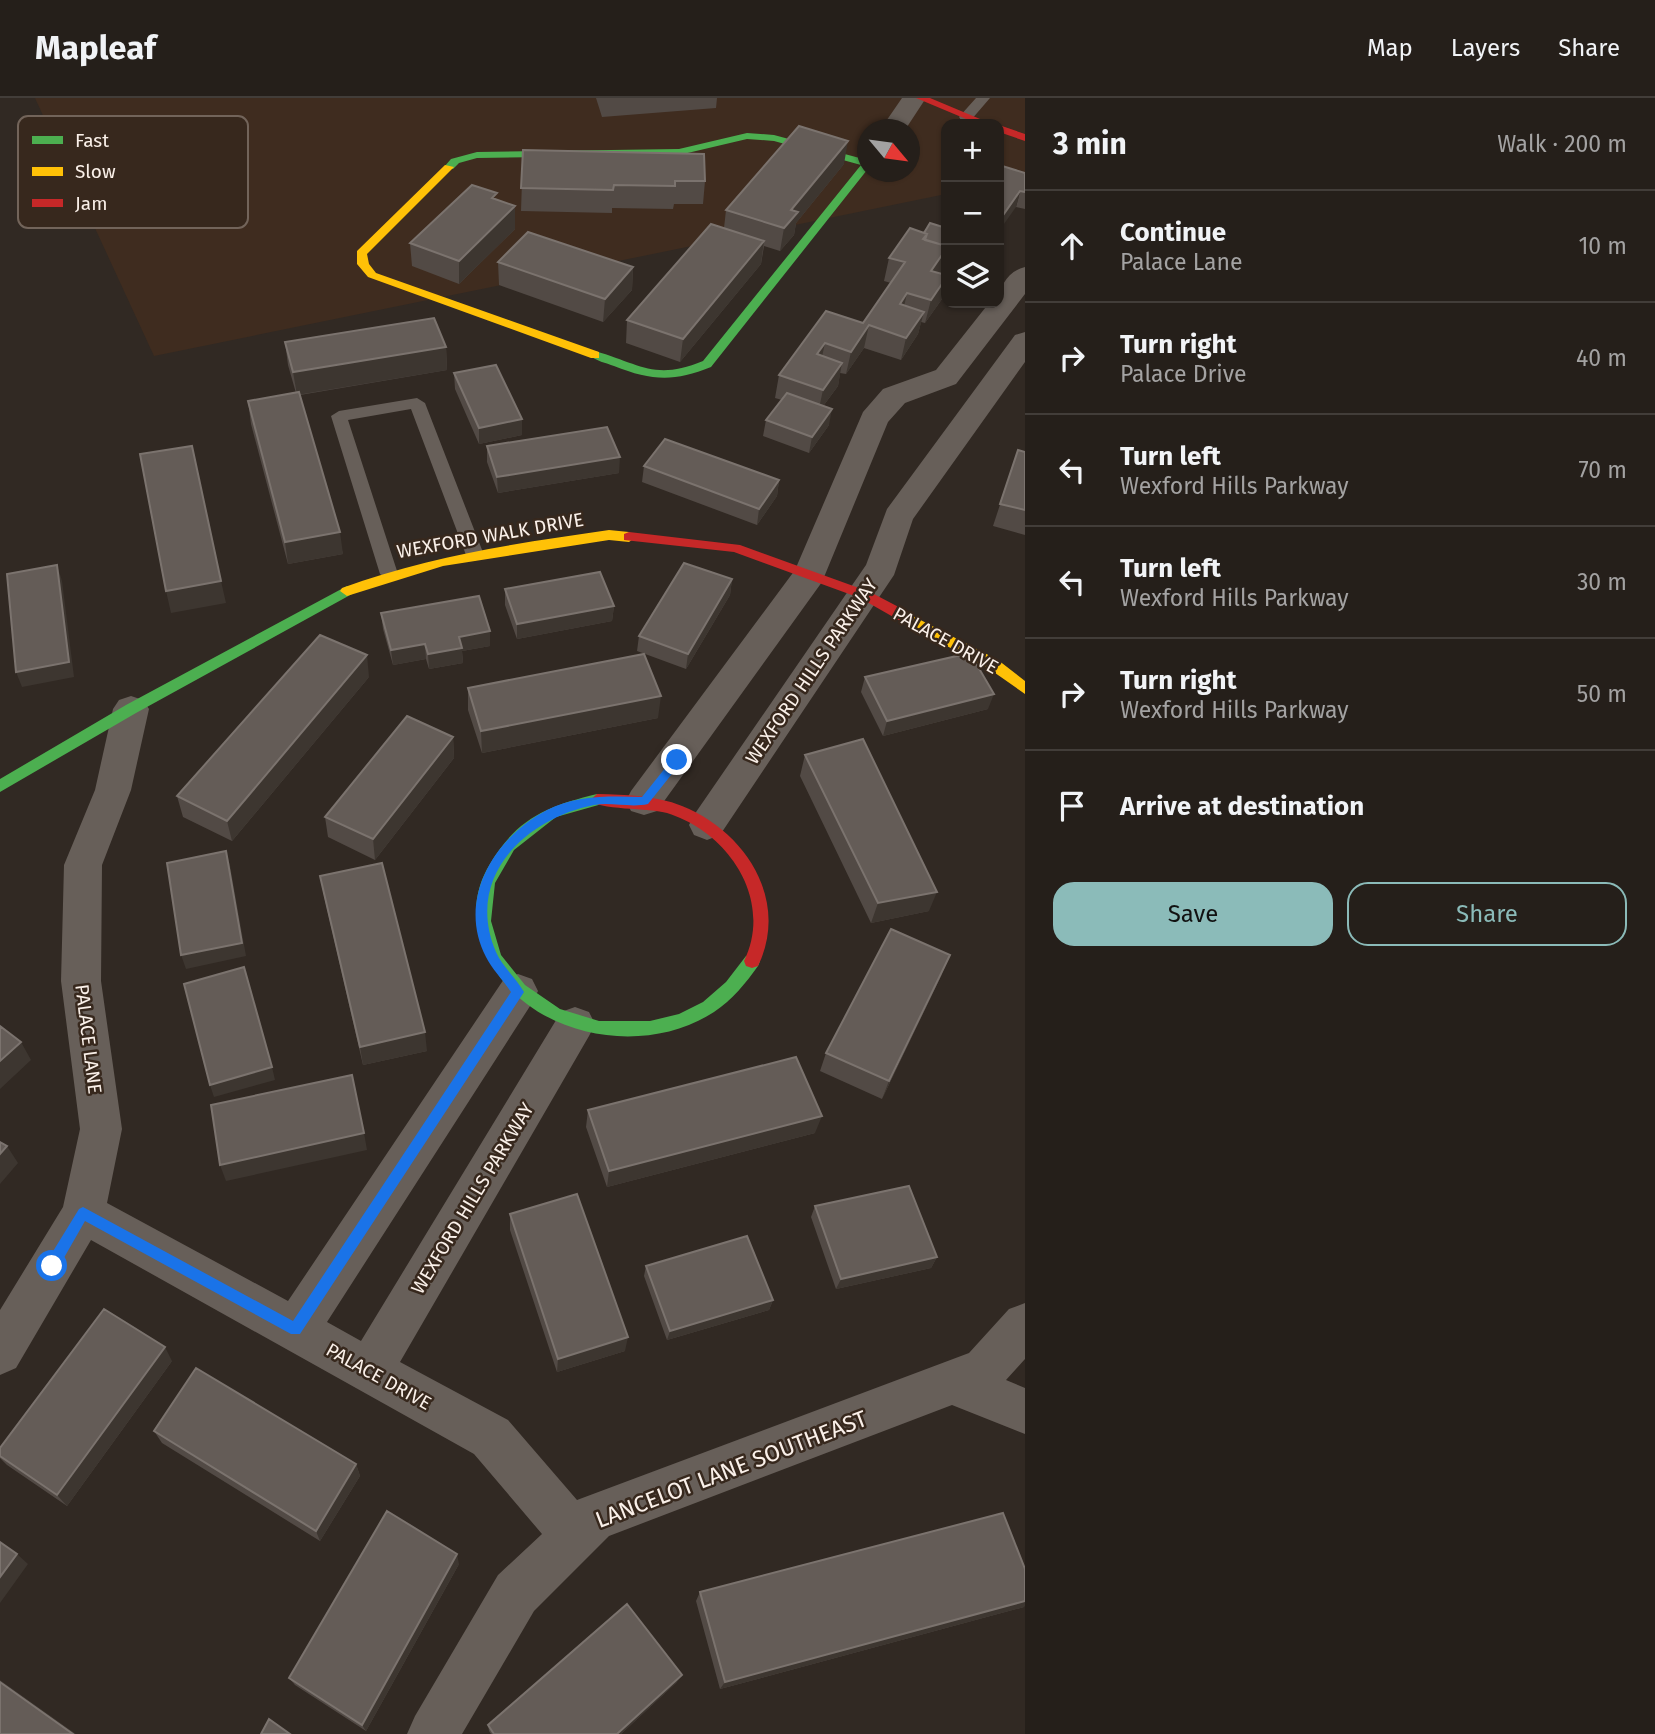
<!DOCTYPE html>
<meta charset="utf-8">
<style>
:root{--surface:#251f1a;--page:#2d2723;--text:#f1f3f6;--muted:#a3a2a2;--line:#423d39;--accent:#8bbbb9}
body{margin:0;font-family:"Fira Sans",sans-serif;background:var(--page);color:var(--text)}
.controls{position:absolute;right:21px;top:21px;display:grid;overflow:hidden;border-radius:14px;box-shadow:0 2px 5px #0004}
.controls button{width:63px;height:63px;display:grid;place-items:center;padding:0;border:0;border-bottom:2px solid var(--line);background:var(--surface);color:var(--text);font:35px sans-serif}
.compass{position:absolute;left:857px;top:21px;width:63px;height:63px;border-radius:50%;background:var(--surface);box-shadow:0 2px 5px #0004;rotate:119deg}
.stop{position:absolute;width:21px;height:21px;margin:-16px;border:5px solid #1a73e8;border-radius:50%;background:#fff}
.stop.end{background:#1a73e8;border-color:#fff;box-shadow:0 2px 7px #0008}
.list{margin:0;padding:0;list-style:none}
h2{display:flex;justify-content:space-between;align-items:center;height:91px;margin:0;padding:0 28px;font-size:30px}
h2 small{font-size:23px;font-weight:400;color:var(--muted)}
.list li{display:grid;grid-template-columns:46px 1fr auto;gap:21px;align-items:center;box-sizing:border-box;height:112px;padding:0 28px;border-top:2px solid var(--line)}
.list b{display:block;font-size:26px;white-space:nowrap}
.list p{margin:0;font-size:23px;white-space:nowrap;color:var(--muted)}
.list em{font-size:23px;font-style:normal;color:var(--muted)}
.actions{display:flex;gap:14px;padding:21px 28px}
.actions a{flex:1;padding:16px 0;border:2px solid var(--accent);border-radius:21px;text-align:center;font-size:24px;color:var(--accent)}
.actions .main{background:var(--accent);color:#111}
.icon{flex:none;width:38px;height:38px;fill:none;stroke:currentColor;stroke-width:2;stroke-linecap:round;stroke-linejoin:round}
.map{position:relative;flex:none;width:1025px;height:1636px;overflow:hidden}
header{display:flex;align-items:center;gap:42px;box-sizing:border-box;height:98px;padding:0 35px;background:var(--surface);border-bottom:2px solid var(--line)}
header strong{font-size:33px}
nav{display:flex;gap:38px;margin-inline-start:auto;font-size:24px}
main{display:flex}
aside{flex:1;background:var(--surface)}
.map>svg:first-child{display:block}
.built{fill:#3f2c1f;fill-rule:evenodd}
.lines{fill:none;stroke-linecap:round;stroke-linejoin:round}
.lane{fill:#675f59;fill-rule:evenodd}
.street{fill:#675f59;fill-rule:evenodd}
.fast{fill:#4caf50;fill-rule:evenodd}
.slow{fill:#ffc107;fill-rule:evenodd}
.jam{fill:#c62828;fill-rule:evenodd}
.wall{fill:#524a45}
.shaded-wall{fill:#3d3630}
.building{fill:#645c57;stroke:#7b736e;stroke-width:2}
.route{fill:#1a73e8}
.labels{text-anchor:middle;stroke-width:5;stroke-linejoin:round;paint-order:stroke}
.street-label{font-size:19px;fill:#faf0e9;stroke:#37281d}
.near-street-label{font-size:23px;fill:#faf0e9;stroke:#37281d}
.key{fill:#37281d;stroke:#72645a;stroke-width:2}
.key-label{font-size:19px;fill:#faf0e9}
</style>
<header>
<strong>Mapleaf</strong>
<nav><a>Map</a><a>Layers</a><a>Share</a></nav>
</header>
<main>
<div class="map">
<svg width="1025" height="1636" viewBox="0 0 1025 1636">
<rect width="100%" height="100%" fill="#312923"/>
<path class="built" d="M35,0h990v80l-26,6v-60h-53v70l-792,162zM867,32h42v42h-42z"/>
<g class="lines">
<path class="lane" d="M976,0h14l-19,22h-10l-2,-3z
M417,300l8,5 59,152 -9,6 -9,-6 -55,-146 -63,11 50,154 -9,6 -9,-6 -49,-158 8,-5z"/>
<path class="street" d="M902,0h24l-21,32h-25z
M1025,169v27l-69,90 -51,19 -17,19 -66,160 -165,229 -13,4 -13,-4 -5,-10 5,-10 164,-221 68,-158 20,-23 53,-19 53,-67h10c0,-17 9,-32 26,-36z
M1025,234v30l-112,157 -19,56 -174,260 -13,5 -13,-5 -5,-10 5,-10 172,-250 21,-56 128,-174z
M131,598l12,4 6,9 -18,81 -29,75 -1,116 21,148 -15,74 181,98 216,-322 14,-5 14,5 6,12 -6,12 -205,319 34,19 200,-329 14,-5 14,5 6,12 -6,12 -189,326 108,58 69,80 392,-147 40,-44 16,-6v56l-19,21 19,8v46l-73,-29 -343,131 -75,75 -72,123h-55l8,-18 83,-141 44,-41 -68,-80 -383,-214 -75,128 -16,7v-65l63,-103 17,-78 -19,-148 3,-116 31,-75 18,-81 6,-9z"/>
<path class="fast" d="M747,35l27,2 93,25v10l-156,197c-37,15 -59,14 -97,-1 -8,-3 -18,-5 -25,-11l6,-4c45,13 60,30 108,10l158,-196 -87,-24 -27,-2 -68,16 -202,3 -18,5 -6,6 -9,-2 7,-8 26,-7 202,-3z
M347,488l5,2 2,3 -2,3 -216,119 -136,79v-13l126,-74z
M597,696l7,6 -2,4 -46,13 -42,33 -19,33 -4,38 10,34 24,30 35,24 39,12h51l29,-7 24,-12 23,-20 20,-26 6,-2 6,2 2,5 -2,5c-12,17 -26,34 -44,46 -78,51 -205,20 -233,-73 -9,-27 -5,-52 9,-75 27,-46 58,-58 107,-70z"/>
<path class="slow" d="M445,67l9,2 -87,87 2,10 7,9 223,79v6h-8l-223,-81 -11,-13v-13z
M609,432l20,2 7,5 -7,5 -20,-2 -166,26 -96,30 -7,-5 2,-3c87,-32 176,-45 267,-58z
M907,515l91,47 27,21v13l-37,-26 -86,-46 -2,-4 2,-4z"/>
<path class="jam" d="M916,0h14l62,26h-14z
M999,27l26,9v7l-26,-9z
M629,434l111,13 130,47 42,22 2,4 -2,4h-10l-42,-24 -126,-46 -110,-12v-6z
M597,696c29,1 58,1 85,12 63,25 108,94 76,160l-6,2 -6,-2 -2,-5c30,-62 -16,-129 -77,-148 -16,-5 -71,-3 -77,-13z"/>
</g>
<path class="wall" d="M596,0h121l-1,10 -114,9z
M523,52l182,31 -2,23h-29l-1,5 -61,-1v5l-91,-2z
M844,66l-48,59 -2,12 -14,16 -16,-5 -3,18 -81,98 -54,-19 1,-23 97,-92 2,-18z
M1025,75v36l-9,-2z
M497,102l18,29 -56,55 -47,-18 -2,-23z
M946,130v30h-1l-3,12 -2,3 2,26 -17,24 -4,-1 -3,12 -17,26 -37,-12 -18,26 -6,-1 -2,13 -14,19 5,20 -20,28 -46,-17 3,-16 16,-20 -7,-2 4,-23 47,-64 37,12 28,-40 -7,-2 5,-23 35,-25z
M498,164l135,5 -1,23 -29,32 -104,-37z
M285,244l161,5 1,23 -147,25 43,159 -55,10 -37,-140 -3,-23 48,-8 -8,-28z
M454,275l68,46v16l-43,9 -24,-55z
M487,348l132,27 -121,20 -11,-31z
M1018,352l7,2v83l-32,-9z
M644,368l135,14 -2,16 -20,29 -115,-43z
M732,481l-2,16 -44,74 -49,-18 2,-15z
M505,491l109,17 -2,15 -95,18 -12,-34z
M381,515l109,18v15l-28,5 1,12 -34,6 -3,-10 -33,6 -10,-36z
M369,579l-137,164 -49,-24 -6,-21z
M865,579l123,32 -105,27 -22,-44z
M468,590l190,30 -176,35 -14,-43z
M453,639l1,21 -79,102 -47,-23 -3,-20z
M805,657l124,156 -58,12 -71,-147z
M320,778l107,175 -64,14 -39,-169z
M942,876l-60,125 -62,-28 6,-18z
M588,1012l227,23 -208,54 -21,-60z
M815,1108l122,51 -6,11 -95,21 -25,-72z
M510,1116l115,137 -68,21 -47,-142z
M646,1168l127,34 -4,10 -102,30 -23,-64z
M172,1263l-105,145 -60,-41 -7,-7v-10z
M154,1333l202,33 4,12 -40,65 -158,-98z
M459,1466l-93,167 -71,-46 -6,-7z
M700,1494l324,15 -304,82 -24,-88z
M677,1584l-56,52h-130l-2,-3 -1,-6z"/>
<path class="shaded-wall" d="M848,43l-4,23 -48,59 -2,12 -14,16 4,-23 7,-18z
M1020,93l-4,16 -17,24v-10z
M515,108v23l-56,55v-23z
M764,143l-3,23 -81,98 3,-23z
M946,151l-4,21 -16,24 5,-23z
M633,169l-1,23 -29,32 2,-23z
M946,180l-4,21 -17,24 6,-23z
M907,195l-5,23 -2,-12z
M924,214l-6,22 -17,26 5,-22z
M869,227l-5,23 -18,26 5,-22z
M825,245l-5,23 -3,-12z
M446,249l1,23 -150,25 -4,-23z
M842,265l-4,23 -20,27 5,-23z
M832,311l-3,16 -20,28 3,-16z
M522,321v16l-43,9v-16z
M620,359l-1,16 -121,20 -1,-16z
M779,382l-2,16 -20,29 2,-16z
M340,434l3,22 -55,10 -3,-22z
M57,467l5,16 12,96 -52,10 -6,-15z
M732,481l-2,16 -44,74 2,-15z
M221,483l5,22 -55,10 -5,-22z
M614,508l-2,15 -95,18v-15z
M490,533v15l-28,5 1,12 -34,6 -1,-15 31,-17z
M425,546l1,15 -33,6 -2,-15z
M367,557l2,22 -137,164 -5,-20z
M994,596l-6,15 -105,27 4,-15z
M661,598l-3,22 -176,35 -1,-22z
M453,639l1,21 -79,102 -2,-21z
M226,753l4,14 16,91 -60,13 -5,-14z
M937,794l-8,19 -58,12 7,-20z
M950,857l-8,19 -60,125 7,-18z
M425,934l2,19 -64,14 -3,-18z
M21,944l10,18 -31,29v-28z
M272,969l3,13 -61,17 -4,-12z
M822,1018l-7,17 -208,54 2,-16z
M364,1035l3,17 -141,31 -6,-16z
M7,1048l11,17 -18,21v-30z
M937,1159l-6,11 -95,21 5,-10z
M773,1202l-4,10 -102,30 3,-9z
M628,1239l-3,14 -68,21 1,-13z
M165,1249l7,14 -105,145 -10,-11z
M356,1366l4,12 -40,65 -4,-10z
M17,1456l11,10 -28,39v-26z
M457,1456l2,10 -93,167 -4,-6z
M1025,1503v5l-1,1 -304,82 5,-7z
M682,1577l-5,7 -56,52h-4z
M0,1582l76,54h-3l-73,-52z"/>
<path class="building" d="M799,28l49,15 -57,69 7,2 -14,16 -58,-18z
M523,52l181,4 1,27h-30v5l-61,-1 -1,5 -92,-2z
M999,67l26,8v19l-5,-1 -21,30z
M472,87l25,8 -5,5 23,8 -56,55 -49,-18z
M930,125l16,5v18l-21,-6 2,-6 -3,-1z
M711,126l53,17 -81,98 -56,-19z
M910,130l17,6 -4,5 23,7v3l-15,22 15,4v3l-15,22 -24,-7 -7,11 24,8 -18,26 -37,-13 -18,27 -26,-9 -8,11 25,9 -19,27 -44,-15 47,-64 37,12 42,-61 -16,-4z
M528,134l105,35 -28,32 -107,-37z
M434,220l12,29 -153,25 -8,-30z
M496,267l26,54 -43,9 -25,-55z
M299,294l41,140 -55,10 -37,-141z
M787,295l45,16 -20,28 -46,-17z
M607,329l13,30 -123,20 -10,-31z
M665,341l114,41 -20,29 -115,-43z
M192,348l29,135 -55,10 -26,-137z
M1018,352l7,2v58l-25,-6z
M684,465l48,16 -44,75 -49,-18z
M57,467l12,97 -53,10 -9,-98z
M600,474l14,34 -97,18 -12,-35z
M479,498l11,35 -31,6 3,11 -34,6 -3,-10 -34,6 -10,-37z
M320,537l47,20 -140,166 -50,-25z
M970,555l24,41 -107,27 -22,-44z
M644,556l17,42 -180,35 -13,-43z
M407,618l46,21 -80,102 -48,-22z
M863,641l74,153 -59,11 -73,-148z
M226,753l16,92 -61,12 -14,-92z
M382,765l43,169 -65,15 -40,-171z
M891,831l59,26 -61,126 -63,-28z
M244,869l28,100 -62,18 -26,-101z
M0,928l21,16 -21,19z
M796,959l26,59 -213,55 -21,-61z
M352,977l12,58 -144,32 -9,-60z
M0,1044l7,4 -7,8z
M909,1088l28,71 -96,22 -26,-73z
M577,1096l51,143 -70,22 -48,-145z
M747,1138l26,64 -103,31 -24,-65z
M104,1211l61,38 -108,148 -57,-39v-8z
M196,1270l160,96 -40,67 -162,-100z
M387,1413l70,43 -95,171 -73,-47z
M1003,1415l22,56v32l-300,81 -25,-90z
M0,1444l17,12 -17,23z
M627,1506l55,71 -65,59h-123l-6,-9z
M0,1584l73,52h-73z
M269,1621l21,15h-29z"/>
<path class="route" d="M674,659l9,3 -35,44c-17,4 -36,-2 -54,1 -69,14 -130,72 -98,147 6,14 20,26 28,40l-224,342h-9l-206,-113 -28,49h-10v-9l32,-52 4,-2 210,114 218,-329c-8,-12 -19,-23 -25,-35 -30,-58 9,-120 61,-147 29,-15 63,-14 95,-13z"/>
<g class="labels">
<g class="street-label">
<text transform="translate(490 437) rotate(-10)" y="7">WEXFORD WALK DRIVE</text>
<text transform="translate(946 542) rotate(29)" y="7">PALACE DRIVE</text>
<text transform="translate(811 573) rotate(-56)" y="7">WEXFORD HILLS PARKWAY</text>
<text transform="translate(89 941) rotate(83)" y="7">PALACE LANE</text>
<text transform="translate(472 1100) rotate(-59)" y="7">WEXFORD HILLS PARKWAY</text>
<text transform="translate(379 1278) rotate(29)" y="7">PALACE DRIVE</text>
</g>
<g class="near-street-label">
<text transform="translate(731 1371) rotate(-21)" y="8">LANCELOT LANE SOUTHEAST</text>
</g>
</g>
<rect x="18" y="18" width="230" height="112" rx="10" class="key"/>
<rect x="32" y="38" width="31" height="8" fill="#4caf50"/>
<rect x="32" y="69" width="31" height="9" fill="#ffc107"/>
<rect x="32" y="101" width="31" height="8" fill="#c62828"/>
<g class="key-label">
<text x="75" y="49">Fast</text>
<text x="75" y="80">Slow</text>
<text x="75" y="112">Jam</text>
</g>
</svg>
<div class="controls">
<button>+</button>
<button>−</button>
<button><svg class="icon" aria-label="layers" viewBox="0 0 24 24"><path d="M12 4l9 5-9 5-9-5zM3 14l9 5 9-5"/></svg></button>
</div>
<svg class="compass" viewBox="-18 -18 36 36"><path d="M0-13l5 13h-10z" fill="#e53935"/><path d="M0 13l5-13h-10z" fill="#a3a2a2"/></svg>
<div class="stop" style="left:52px;top:1168px"></div>
<div class="stop end" style="left:677px;top:662px"></div>
</div>
<aside>
<h2>3 min<small>Walk · 200 m</small></h2>
<ul class="list">
<li><svg class="icon" aria-label="ahead" viewBox="0 0 24 24"><path d="M12 20V5M6 11l6-6 6 6"/></svg><div><b>Continue</b><p>Palace Lane</p></div><em>10 m</em></li>
<li><svg class="icon" aria-label="right" viewBox="0 0 24 24"><path d="M7 20v-9h11M14 6l5 5-5 5"/></svg><div><b>Turn right</b><p>Palace Drive</p></div><em>40 m</em></li>
<li><svg class="icon" aria-label="left" viewBox="0 0 24 24"><path d="M17 20v-9H6M10 6l-5 5 5 5"/></svg><div><b>Turn left</b><p>Wexford Hills Parkway</p></div><em>70 m</em></li>
<li><svg class="icon" aria-label="left" viewBox="0 0 24 24"><path d="M17 20v-9H6M10 6l-5 5 5 5"/></svg><div><b>Turn left</b><p>Wexford Hills Parkway</p></div><em>30 m</em></li>
<li><svg class="icon" aria-label="right" viewBox="0 0 24 24"><path d="M7 20v-9h11M14 6l5 5-5 5"/></svg><div><b>Turn right</b><p>Wexford Hills Parkway</p></div><em>50 m</em></li>
<li><svg class="icon" aria-label="arrive" viewBox="0 0 24 24"><path d="M6 21V4h12l-3 4 3 4H6"/></svg><div><b>Arrive at destination</b></div></li>
</ul>
<div class="actions"><a class="main">Save</a><a>Share</a></div>
</aside>
</main>
